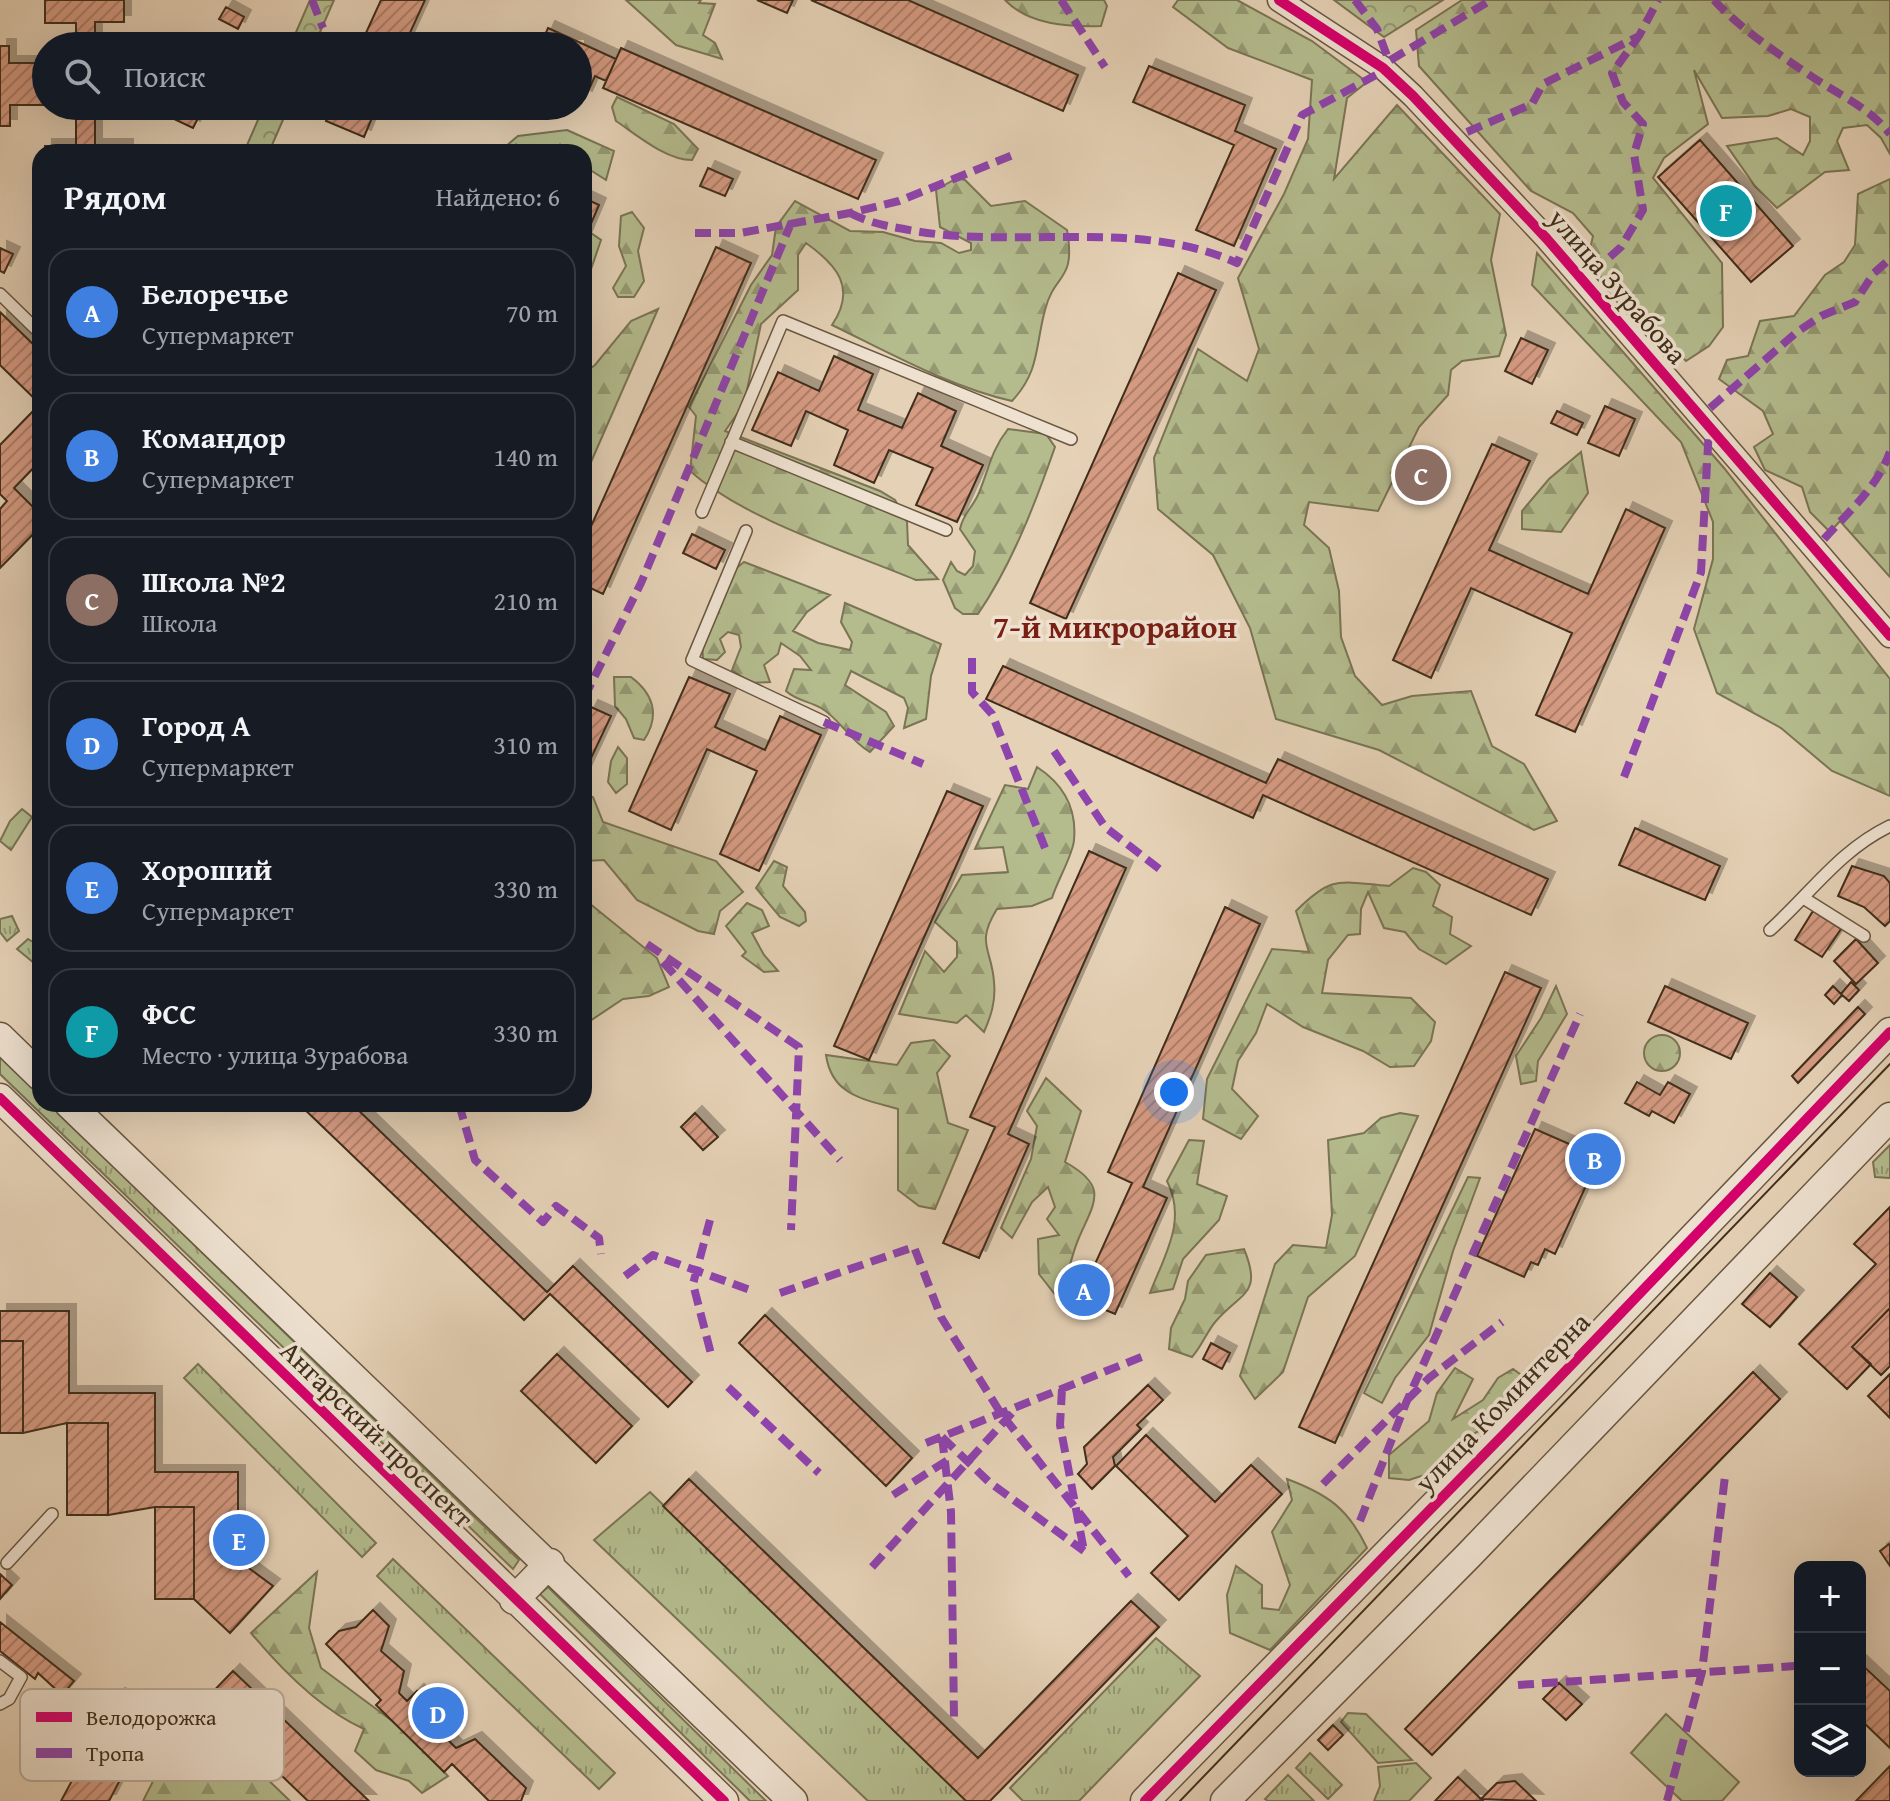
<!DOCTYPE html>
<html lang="ru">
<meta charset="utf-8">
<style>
:root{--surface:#171b24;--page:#20242c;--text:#f1f3f6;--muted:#9ea1a6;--line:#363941;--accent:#ea580c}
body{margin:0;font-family:"Gentium Book Plus",serif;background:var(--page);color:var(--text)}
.controls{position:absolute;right:24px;bottom:24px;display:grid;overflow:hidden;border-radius:16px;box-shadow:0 8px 32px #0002}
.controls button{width:72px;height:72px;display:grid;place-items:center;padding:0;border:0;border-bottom:2px solid var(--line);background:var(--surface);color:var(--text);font:40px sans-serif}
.you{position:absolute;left:1174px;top:1092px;width:28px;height:28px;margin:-20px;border:6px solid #fff;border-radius:50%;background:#1a73e8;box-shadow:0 0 0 12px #1a73e833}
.badge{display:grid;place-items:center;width:52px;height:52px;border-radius:50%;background:var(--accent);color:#fff;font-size:26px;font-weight:700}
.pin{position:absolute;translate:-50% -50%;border:4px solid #fff;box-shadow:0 2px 8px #0006}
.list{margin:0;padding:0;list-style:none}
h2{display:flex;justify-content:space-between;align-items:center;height:104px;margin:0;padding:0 32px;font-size:34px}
h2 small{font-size:26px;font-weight:400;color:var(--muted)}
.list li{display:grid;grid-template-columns:52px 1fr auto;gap:24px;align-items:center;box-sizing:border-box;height:128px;margin:0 16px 16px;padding:0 16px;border:2px solid var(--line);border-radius:24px}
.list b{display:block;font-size:30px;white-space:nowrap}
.list p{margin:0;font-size:26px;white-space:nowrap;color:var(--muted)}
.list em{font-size:26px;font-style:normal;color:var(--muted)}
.icon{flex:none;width:44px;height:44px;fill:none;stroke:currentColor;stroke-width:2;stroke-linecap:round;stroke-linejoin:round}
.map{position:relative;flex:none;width:1890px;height:1801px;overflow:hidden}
.search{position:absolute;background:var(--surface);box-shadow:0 8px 32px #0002;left:32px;top:32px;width:560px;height:88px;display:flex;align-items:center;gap:20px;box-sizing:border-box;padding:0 28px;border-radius:44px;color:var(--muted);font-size:30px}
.panel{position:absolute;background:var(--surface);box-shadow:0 8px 32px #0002;left:32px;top:144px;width:560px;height:968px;border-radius:24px}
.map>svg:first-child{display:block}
.grass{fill:url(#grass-tufts);stroke:#7a7554;stroke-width:2}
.forest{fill:url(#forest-firs);stroke:#7a7554;stroke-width:2}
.park{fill:url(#park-crowns);stroke:#7a7554;stroke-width:2}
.pitch{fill:#b4bc8e;stroke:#7a7554;stroke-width:2}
.building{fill:url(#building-hatch);stroke:#402e1a;stroke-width:2;filter:url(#shadow)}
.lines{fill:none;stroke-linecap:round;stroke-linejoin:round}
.service-casing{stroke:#695741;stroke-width:14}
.minor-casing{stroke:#695741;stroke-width:25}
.tertiary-casing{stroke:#695741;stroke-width:31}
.service{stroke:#eee1d0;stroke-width:11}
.minor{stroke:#eee1d0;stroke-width:22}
.tertiary{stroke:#eee1d0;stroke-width:28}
.tram{stroke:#402e1a;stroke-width:2}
.quiet{stroke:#8e44ad;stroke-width:8;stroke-dasharray:16 8;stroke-linecap:butt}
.cycleway-casing{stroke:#eee1d0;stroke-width:15}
.cycleway{stroke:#d6006c;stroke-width:10}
.labels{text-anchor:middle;stroke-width:7;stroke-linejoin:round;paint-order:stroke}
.street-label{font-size:28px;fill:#402e1a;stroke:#eee1d0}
.quarter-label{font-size:32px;font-weight:bold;fill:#7a1f14;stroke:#eee1d0}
.key{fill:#eee1d0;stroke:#baab99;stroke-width:2}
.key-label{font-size:22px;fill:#402e1a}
</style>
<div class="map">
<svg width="1890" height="1801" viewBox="0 0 1890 1801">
<defs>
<pattern id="grass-tufts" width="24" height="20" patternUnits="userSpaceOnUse" patternTransform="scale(2)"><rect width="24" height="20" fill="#b4bc8e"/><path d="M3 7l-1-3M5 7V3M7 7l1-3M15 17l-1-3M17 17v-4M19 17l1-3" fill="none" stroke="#949973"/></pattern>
<pattern id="forest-firs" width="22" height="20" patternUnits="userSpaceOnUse" patternTransform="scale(2)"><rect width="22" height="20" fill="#b4bc8e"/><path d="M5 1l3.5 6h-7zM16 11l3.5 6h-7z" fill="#949973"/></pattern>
<pattern id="park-crowns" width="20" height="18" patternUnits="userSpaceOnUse" patternTransform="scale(2)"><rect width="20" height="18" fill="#b4bc8e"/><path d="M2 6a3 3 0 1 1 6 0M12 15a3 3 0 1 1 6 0" fill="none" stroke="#949973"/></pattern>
<pattern id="building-hatch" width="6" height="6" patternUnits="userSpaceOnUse" patternTransform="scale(2)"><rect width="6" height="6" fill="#d69b83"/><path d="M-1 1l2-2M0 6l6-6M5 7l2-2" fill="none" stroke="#af7f6a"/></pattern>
<filter id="shadow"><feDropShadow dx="7" dy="-7" stdDeviation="0" flood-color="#0004"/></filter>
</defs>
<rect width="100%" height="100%" fill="#e5d1b6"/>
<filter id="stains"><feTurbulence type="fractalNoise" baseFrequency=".0025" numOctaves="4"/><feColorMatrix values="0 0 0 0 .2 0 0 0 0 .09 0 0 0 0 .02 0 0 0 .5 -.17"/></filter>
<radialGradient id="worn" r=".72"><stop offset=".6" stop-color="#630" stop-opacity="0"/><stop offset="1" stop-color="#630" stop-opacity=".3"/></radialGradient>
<path class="grass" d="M22,809l10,8 -21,33 -11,-9 10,-20z
M12,916l7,15 -12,10 -7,-9v-13z
M28,939l12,7v22l-23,-19z
M0,1056l40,39v9h9l470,456 -6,9 -513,-495z
M1890,1145v33l-15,-1 -2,-15z
M198,1364l178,179 -14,14 -178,-179z
M650,1492l317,309h-99l-274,-261z
M393,1559l222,214 -16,16 -222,-213z
M548,1587l218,214h-16l-210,-207z
M1156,1638l44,38 -121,125h-56l-13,-13z
M1348,1713l18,1 46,46 -34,3 -37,-41z
M1310,1753l32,32 -14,14 -32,-31z
M1416,1763l15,15 -22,23h-35l6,-15 -2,-19z
M1288,1775l26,26h-46l-3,-2z"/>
<path class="forest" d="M626,0h75l-2,3 16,1 -12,31 12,8 7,16 -46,-14z
M1005,0h99l3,6 -6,20c-33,1 -72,-1 -96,-26z
M1178,0h59l75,41 55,41 -20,16 -13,81 63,-74 103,109 -9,46 15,75 -7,21 -37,5 -11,9 -3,25 -29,32 -41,84 -69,-9 -5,23 25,23 10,43 2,46 14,39 27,29 30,-9 59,-5 21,55 32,18 33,57 -23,9 -155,-80 -103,-31 -26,-91 -37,-73 -55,-46 -4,-51 44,-109 49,32 12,-32 -21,-71 46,-84 24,-55 4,-59 -84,-32 -55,-41z
M1462,0h428v154l-9,-16 -14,-13 -24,3 -6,13 12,29 -24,2 -48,36 -22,-22 -28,-40 50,-8 26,17 7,-14v-24l-19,-8 -23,7 -46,2 -28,-48 14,54 -44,34 -11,20 69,85 1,64 -14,19 -23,15 -99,-98 6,-27 -20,-23 -42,-22 -112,-125 -3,-36z
M617,97l57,27 24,25 -6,11c-26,0 -55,-25 -76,-39l-4,-14z
M567,130l47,21 -8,29 -22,-14v-14h-85l19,-16z
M957,178l8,2 26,26 34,-5 42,29c9,53 -12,41 -22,80 -10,37 -5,61 -33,91 -62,-14 -122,-48 -180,-76 25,-37 5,-60 -26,-82l-8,12v35l-37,34 -17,80 -19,27 155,60 15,9 12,22 1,23 30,34 -22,1c-69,-29 -171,-60 -226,-109l6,-55 -7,-9 62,-122 21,-30 4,-28 19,-26 55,30 33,1 32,9 26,2 18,10 12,-3v-7l-31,-16 -4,-37z
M1890,179v398l-50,-56 -10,11 -20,-20 -8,-25 -37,-17 -11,-23 19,-13 -10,-23 -44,-32 8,-19 21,-4 12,-35 34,-5 31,-41 19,-13 11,-17 3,-51z
M632,212l12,16 -6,23 6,30 -10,16h-16l-5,-9 13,-22 -7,-20 2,-30z
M591,233l10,7 -13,38 -4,49v-74z
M1537,253l187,215 166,211v117l-58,-25 -51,-43 -64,-35 -23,-64 19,-70v-37l-32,-80 -149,-157z
M658,309l-74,169v-105l11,-8 36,-44z
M1008,429l38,5 9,13c-20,57 -43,117 -77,167h-15l-8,-6 -12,-28 8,-18 6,9 8,4 8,-9 2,-15 -15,-22c3,-15 12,-21 18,-34 11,-25 12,-43 30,-66z
M1581,452l7,41 -27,39 -39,-3v-18l27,-32z
M744,562l86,33 -23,17 -14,19 25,12 32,7 2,-8 -11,-20 4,-19 96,41 -10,32 -5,43 -22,9 4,-20 -4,-10 -53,-27 -6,14 41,27 8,14 -24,26c-20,-11 -30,-33 -49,-44 -12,-7 -24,-7 -35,-17l8,-22 17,1 -11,-14 -19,-13 -3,11 -14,11 6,17 -19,1 -19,-13 9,-23 -2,-12 -11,-3 -8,7 5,13 -8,8 -14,-1c-3,-44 5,-70 41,-97z
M614,677h17c23,17 29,39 13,63l-10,-2 -8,-19 -11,-13z
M618,747l9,11v26l-11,9 -8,-11 3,-21z
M1037,767c26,17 40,41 37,73 -1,15 -17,41 -22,58l-20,8 -35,3c-22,35 -5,40 -3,73 2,19 -3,34 -10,50l-18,-17 -9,8 -58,-9 26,-63 19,21 13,-15v-15l-22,-20 27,-47 46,-3 -5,-25 -28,2 30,-64 23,4z
M584,795l9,2 10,25 113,39 27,31 -23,19 -6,23 -16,-3 -61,-31 -33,-40 -20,1z
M774,861l13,6 -4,19 22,26 1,9 -7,5 -19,-9 -24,-29z
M1413,868l13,4 14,13 -7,21 19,11 -2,17 21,12 -25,18 -27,-15 -14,-17 -21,-4 -16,-36 -7,17 -1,25 -12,1 -20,25 -6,33 89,5 24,24 -4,19 -17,25 -24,1 -27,-16 -60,-24 -36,-23 -11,29 -18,28 -6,28 26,27 -17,23 -38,-20 4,-40 65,-130 37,3 -13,-41c37,-37 43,-29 93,-25z
M584,899l73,59 12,29 -20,9 -26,3 -39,26z
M747,903l15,7 7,16 -17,7 12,22 14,16 -14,1 -22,-16 4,-4 -20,-26z
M1556,986l11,28 -29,47 -2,20 -15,3 -5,-28 25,-38z
M1644 1053a18 18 0 1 1 36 0a18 18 0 1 1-36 0Z
M934,1040l16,16 -13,17 11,50 20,7 -33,79 -16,-3 -21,-16v-81c-34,-10 -66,-13 -72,-54l71,10 14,-22z
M1046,1078l35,33 -16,51c45,25 29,40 13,78 -8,19 -11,41 -18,61l-21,-27 -1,-35 21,-4 -12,-16 8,-12 -7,-20 -16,15 -20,36 -11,-10 30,-69 6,-33 -10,-15z
M1400,1113l18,3 -63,140 -47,41 -25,75 -28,27 -15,-23 35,-112 18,-19 33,3 6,-33 -4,-75 36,-7 17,-15z
M1189,1140l15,1 -7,43 30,12 -8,24 -36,39 -10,30 -23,4c15,-39 37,-72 17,-112z
M1468,1177l12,1 -27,73 -24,84 -34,43 -13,25 -18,-10z
M1244,1249c19,46 -3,43 -28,72 -9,10 -14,25 -24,36l-23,-8 2,-21 14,-29 3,-18 18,-26z
M1455,1368l18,11 -20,40 30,-19 15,-22 15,-9 11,8 -33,48 -30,15 -24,31 -28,9 -20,-2v-23l40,-34 8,-28z
M1287,1479c40,15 61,29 80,69l-97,102 -40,-17 -3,-38 9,-29 26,19v23l17,2 11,-25 -18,-53 20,-32z
M317,1572l-8,56 12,40 82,61 45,47 -26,17 -13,-12 -33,-11 -21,-19 9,-22c-43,-19 -83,-60 -113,-96z
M202,1716l88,85h-147l40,-79z"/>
<path class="park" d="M310,0h24l-20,46h-24z
M1334,0h109l-59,37z
M264,106h25l-20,46h-25z"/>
<path class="pitch" d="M1666,1714l73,68 -17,19h-40l-51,-48z"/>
<path class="building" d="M45,0h79v22h-29v24h-19v-23h-31z
M381,0h44l-21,46h-44z
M757,0h36l-6,13z
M811,0h97l170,75 -15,36z
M226,7l18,10 -6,12 -19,-10z
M548,28l68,31 -10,22 -11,-5 -10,22 -7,-3v-49h-38z
M0,46h9v17h37v42h-36v21h-10z
M621,48l255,112 -18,39 -255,-111z
M1149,66l96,39 -10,26 41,18 -42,97 -38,-16 38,-85 -101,-43z
M76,106h19v40h31v6h-81v-6h31z
M333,106h44l-13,31 -38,-16z
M179,107l20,9 -6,12 -19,-9z
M1700,140l93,106 -42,36 -93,-105z
M708,168l25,11 -8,17 -25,-10z
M584,198l15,7 -15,35z
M716,247l35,16 -148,331 -19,-9v-43z
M0,248l13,6 -9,19 -4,-2z
M1178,273l38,17 -150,329 -36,-16z
M0,312l40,39v110l-26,27 26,26v13l-40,41v-59l7,-8 -7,-7v-49l40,-41 -40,-39z
M1521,338l27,12 -16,34 -27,-13z
M834,356l39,18 -15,36 44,18 16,-35 38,18 -15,35 42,19 -26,57 -41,-17 17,-37 -44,-18 -15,33 -40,-18 14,-35 -42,-19 -15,35 -39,-16 26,-58 41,19z
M1605,406l30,13 -16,37 -31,-13z
M1557,411l26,12 -6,12 -26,-12z
M1492,444l38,17 -41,89 99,44 38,-85 39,19 -90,204 -39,-17 36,-82 -101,-45 -40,90 -38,-18z
M692,534l33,16 -9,19 -33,-16z
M1003,666l263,117 12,-24 270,120 -17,36 -268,-120 -10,23 -267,-119z
M689,677l41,17 -15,33 50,23 15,-34 41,19 -62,136 -39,-17 37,-83 -50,-22 -36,81 -42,-19z
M591,707l20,9 -27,57v-52z
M947,791l36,15 -114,254 -35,-14z
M1635,828l85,38 -15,34 -86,-35z
M1089,851l37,17 -118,266 21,10 -50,114 -36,-15 52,-116 -25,-10z
M1852,866l32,10 6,7v38l-5,5 -21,-19 -26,-11z
M1225,907l35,17 -117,263 24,11 -52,116 -36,-15 53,-116 -24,-11z
M1813,911l28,18 -19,28 -27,-17z
M1856,939l22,24 -22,21 -22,-23z
M1505,972l36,16 -206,455 -36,-16z
M1851,982l8,8 -10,11 -7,-6 -8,9 -9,-9 8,-9 8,8z
M1665,986l83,37 -17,36 -83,-37z
M1858,1007l7,7 -67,69 -6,-7z
M1637,1082l23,13 8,-13 22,12 -16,29 -22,-12 -3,5 -24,-13z
M299,1104h53l195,188 26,-26 119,116 -24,25 -118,-113 -26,26z
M695,1113l23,24 -15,13 -22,-23z
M1535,1129l64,28 -44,97 -10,-5 -7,16 -7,-3 -7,15 -47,-21z
M1890,1207v101l-38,39 19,17 -24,25 -48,-45 77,-80 -22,-20z
M1770,1273l27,24 -27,30 -28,-23z
M1890,1308v58l-9,9 -29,-28z
M0,1311h69v82h86v79h83v88l35,26 -43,47 -36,-34v-92h-39l-47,8v-92h-41l-44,10v-92h-23z
M765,1315l147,143 -26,28 -147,-143z
M0,1341h23v92h-23z
M1211,1343l19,10 -8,16 -19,-10z
M557,1354l75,72 -36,37 -75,-72z
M1753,1372l27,27 -348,356 -27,-26z
M1890,1374v44l-22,-22z
M1148,1385l15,15 -26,25 4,4 -28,28 2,9 -23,23 -14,-15 9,-10 -3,-17z
M67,1423h41v92h-41z
M1146,1435l69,67 36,-37 31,29 -103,106 -28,-27 37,-37 -72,-70z
M689,1479l289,279 153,-157 28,26 -169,174h-24l-303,-295z
M155,1507h39v92h-39z
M1889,1544l1,1v21l-10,-15z
M0,1574l12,11 -12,14z
M373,1610l16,16 -8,25 23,20 -5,22 8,8 10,-10 36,35 -4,15 7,7 19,-9 51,49 -5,13h-32l-37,-37 -8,8 -68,-67 5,-5 -55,-56 13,-13 17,-4z
M0,1622l74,59 -12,14 -24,-22 -3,6 -35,-28z
M1860,1663l30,28v57l-30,-29z
M233,1671l136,130h-61l-104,-100z
M1559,1683l23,21 -16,16 -23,-21z
M118,1695l37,18 -46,88h-48z
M1333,1725l10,10 -15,15 -10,-10z
M1890,1766v35h-34z
M1458,1777l23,22 2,2h-48z
M1515,1781l21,20 -55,-2 16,-16z"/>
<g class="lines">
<defs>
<path id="service" d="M0,294l40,39
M731,442l215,88
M702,512l81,-191 288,118
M746,531l-54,129 132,62
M1805,899l59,37
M1770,930c41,-37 70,-80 120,-104
M7,1563l45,-49
M0,1661l21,16 -12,22 -9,5"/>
<path id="minor" d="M1279,0l104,68 30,28 134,143 343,397"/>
<path id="tertiary" d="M0,1037l40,39
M0,1098l724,703
M69,1104l724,697
M514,1600l36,-37
M1145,1801l408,-417 337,-352
M1225,1801l244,-246 421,-438"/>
</defs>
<use href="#service" class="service-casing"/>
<use href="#minor" class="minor-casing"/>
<use href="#tertiary" class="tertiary-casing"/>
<use href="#service" class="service"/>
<use href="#minor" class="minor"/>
<use href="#tertiary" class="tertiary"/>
<path class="tram" d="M1180,1801l710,-737"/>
<path class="quiet" d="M312,0l11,28
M1061,0l44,67
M1355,0l22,29 12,32 102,-61
M1714,0c24,27 67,56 97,76 28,19 59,32 79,58
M1467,132l65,-28 11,-20 96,-48 19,-36
M850,213c21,11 42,14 65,18 105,18 224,-13 322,32l65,-148 74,-40
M695,233h45l110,-20 49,-12 114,-46
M1592,273l29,-26 22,-37 -9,-56 9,-30 -20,-22 -11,-29 27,-37
M1710,408l87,-76 24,-16 34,-14 19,-29 16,-14
M1824,539c25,-28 52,-50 66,-87
M972,658v34l20,22 53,134
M584,698l57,-115 151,-362
M824,722l99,42
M1054,751l51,76 57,44
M1624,777l77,-205 8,-144
M647,944l152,103 -8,183
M663,962l177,198
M459,1104l16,56 68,62 13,-16 43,32 2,16
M710,1220l-17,64 18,70
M625,1276l28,-21 97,35
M780,1293l134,-46 27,70 59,95 129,164
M728,1387l91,86
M1062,1389l-2,36 24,126
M942,1437l9,75 3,205
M942,1437l47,45 95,69
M926,1443l218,-87
M1323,1484l106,-106 73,-56
M893,1495l58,-37
M1360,1521l46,-118 174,-389
M872,1567l140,-154
M1518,1685l277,-19
M1667,1801l35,-129 23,-196"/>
<defs>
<path id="cycleway" d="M1279,0l104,68 30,28 134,143 343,397
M0,1098l724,703
M1145,1801l408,-417 337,-352"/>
</defs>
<use href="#cycleway" class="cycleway-casing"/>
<use href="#cycleway" class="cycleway"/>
</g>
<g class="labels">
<g class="street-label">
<text transform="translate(1618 286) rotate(49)" y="10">улица Зурабова</text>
<text transform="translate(1502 1402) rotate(-46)" y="10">улица Коминтерна</text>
<text transform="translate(377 1434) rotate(44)" y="10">Ангарский проспект</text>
</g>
<g class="quarter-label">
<text x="1115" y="638">7-й микрорайон</text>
</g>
</g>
<rect x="20" y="1689" width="264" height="92" rx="12" class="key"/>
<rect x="36" y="1712" width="36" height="10" fill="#d6006c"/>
<rect x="36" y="1748" width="36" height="10" fill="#8e44ad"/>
<g class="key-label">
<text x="86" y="1725">Велодорожка</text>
<text x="86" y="1761">Тропа</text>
</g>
<rect width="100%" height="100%" filter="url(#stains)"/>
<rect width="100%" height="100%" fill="url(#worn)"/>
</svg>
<div class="controls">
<button>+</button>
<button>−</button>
<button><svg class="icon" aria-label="layers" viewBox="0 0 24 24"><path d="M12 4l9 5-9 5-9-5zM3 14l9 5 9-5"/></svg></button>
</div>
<div class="you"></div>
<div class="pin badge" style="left:1084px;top:1290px;background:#3f7fe0">A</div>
<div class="pin badge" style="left:1595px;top:1159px;background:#3f7fe0">B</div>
<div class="pin badge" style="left:1421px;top:475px;background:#8d6e63">C</div>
<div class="pin badge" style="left:438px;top:1713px;background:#3f7fe0">D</div>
<div class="pin badge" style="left:239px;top:1540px;background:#3f7fe0">E</div>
<div class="pin badge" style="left:1726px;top:211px;background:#0f9aa8">F</div>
<div class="search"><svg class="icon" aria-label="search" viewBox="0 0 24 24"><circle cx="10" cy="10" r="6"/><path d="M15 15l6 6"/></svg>Поиск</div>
<section class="panel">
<h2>Рядом<small>Найдено: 6</small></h2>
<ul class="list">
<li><span class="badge" style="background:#3f7fe0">A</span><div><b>Белоречье</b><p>Супермаркет</p></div><em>70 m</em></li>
<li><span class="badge" style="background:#3f7fe0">B</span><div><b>Командор</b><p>Супермаркет</p></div><em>140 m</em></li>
<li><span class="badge" style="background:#8d6e63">C</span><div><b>Школа №2</b><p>Школа</p></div><em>210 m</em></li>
<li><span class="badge" style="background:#3f7fe0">D</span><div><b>Город А</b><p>Супермаркет</p></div><em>310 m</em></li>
<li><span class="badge" style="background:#3f7fe0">E</span><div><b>Хороший</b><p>Супермаркет</p></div><em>330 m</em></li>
<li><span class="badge" style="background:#0f9aa8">F</span><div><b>ФСС</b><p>Место · улица Зурабова</p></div><em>330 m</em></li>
</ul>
</section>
</div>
